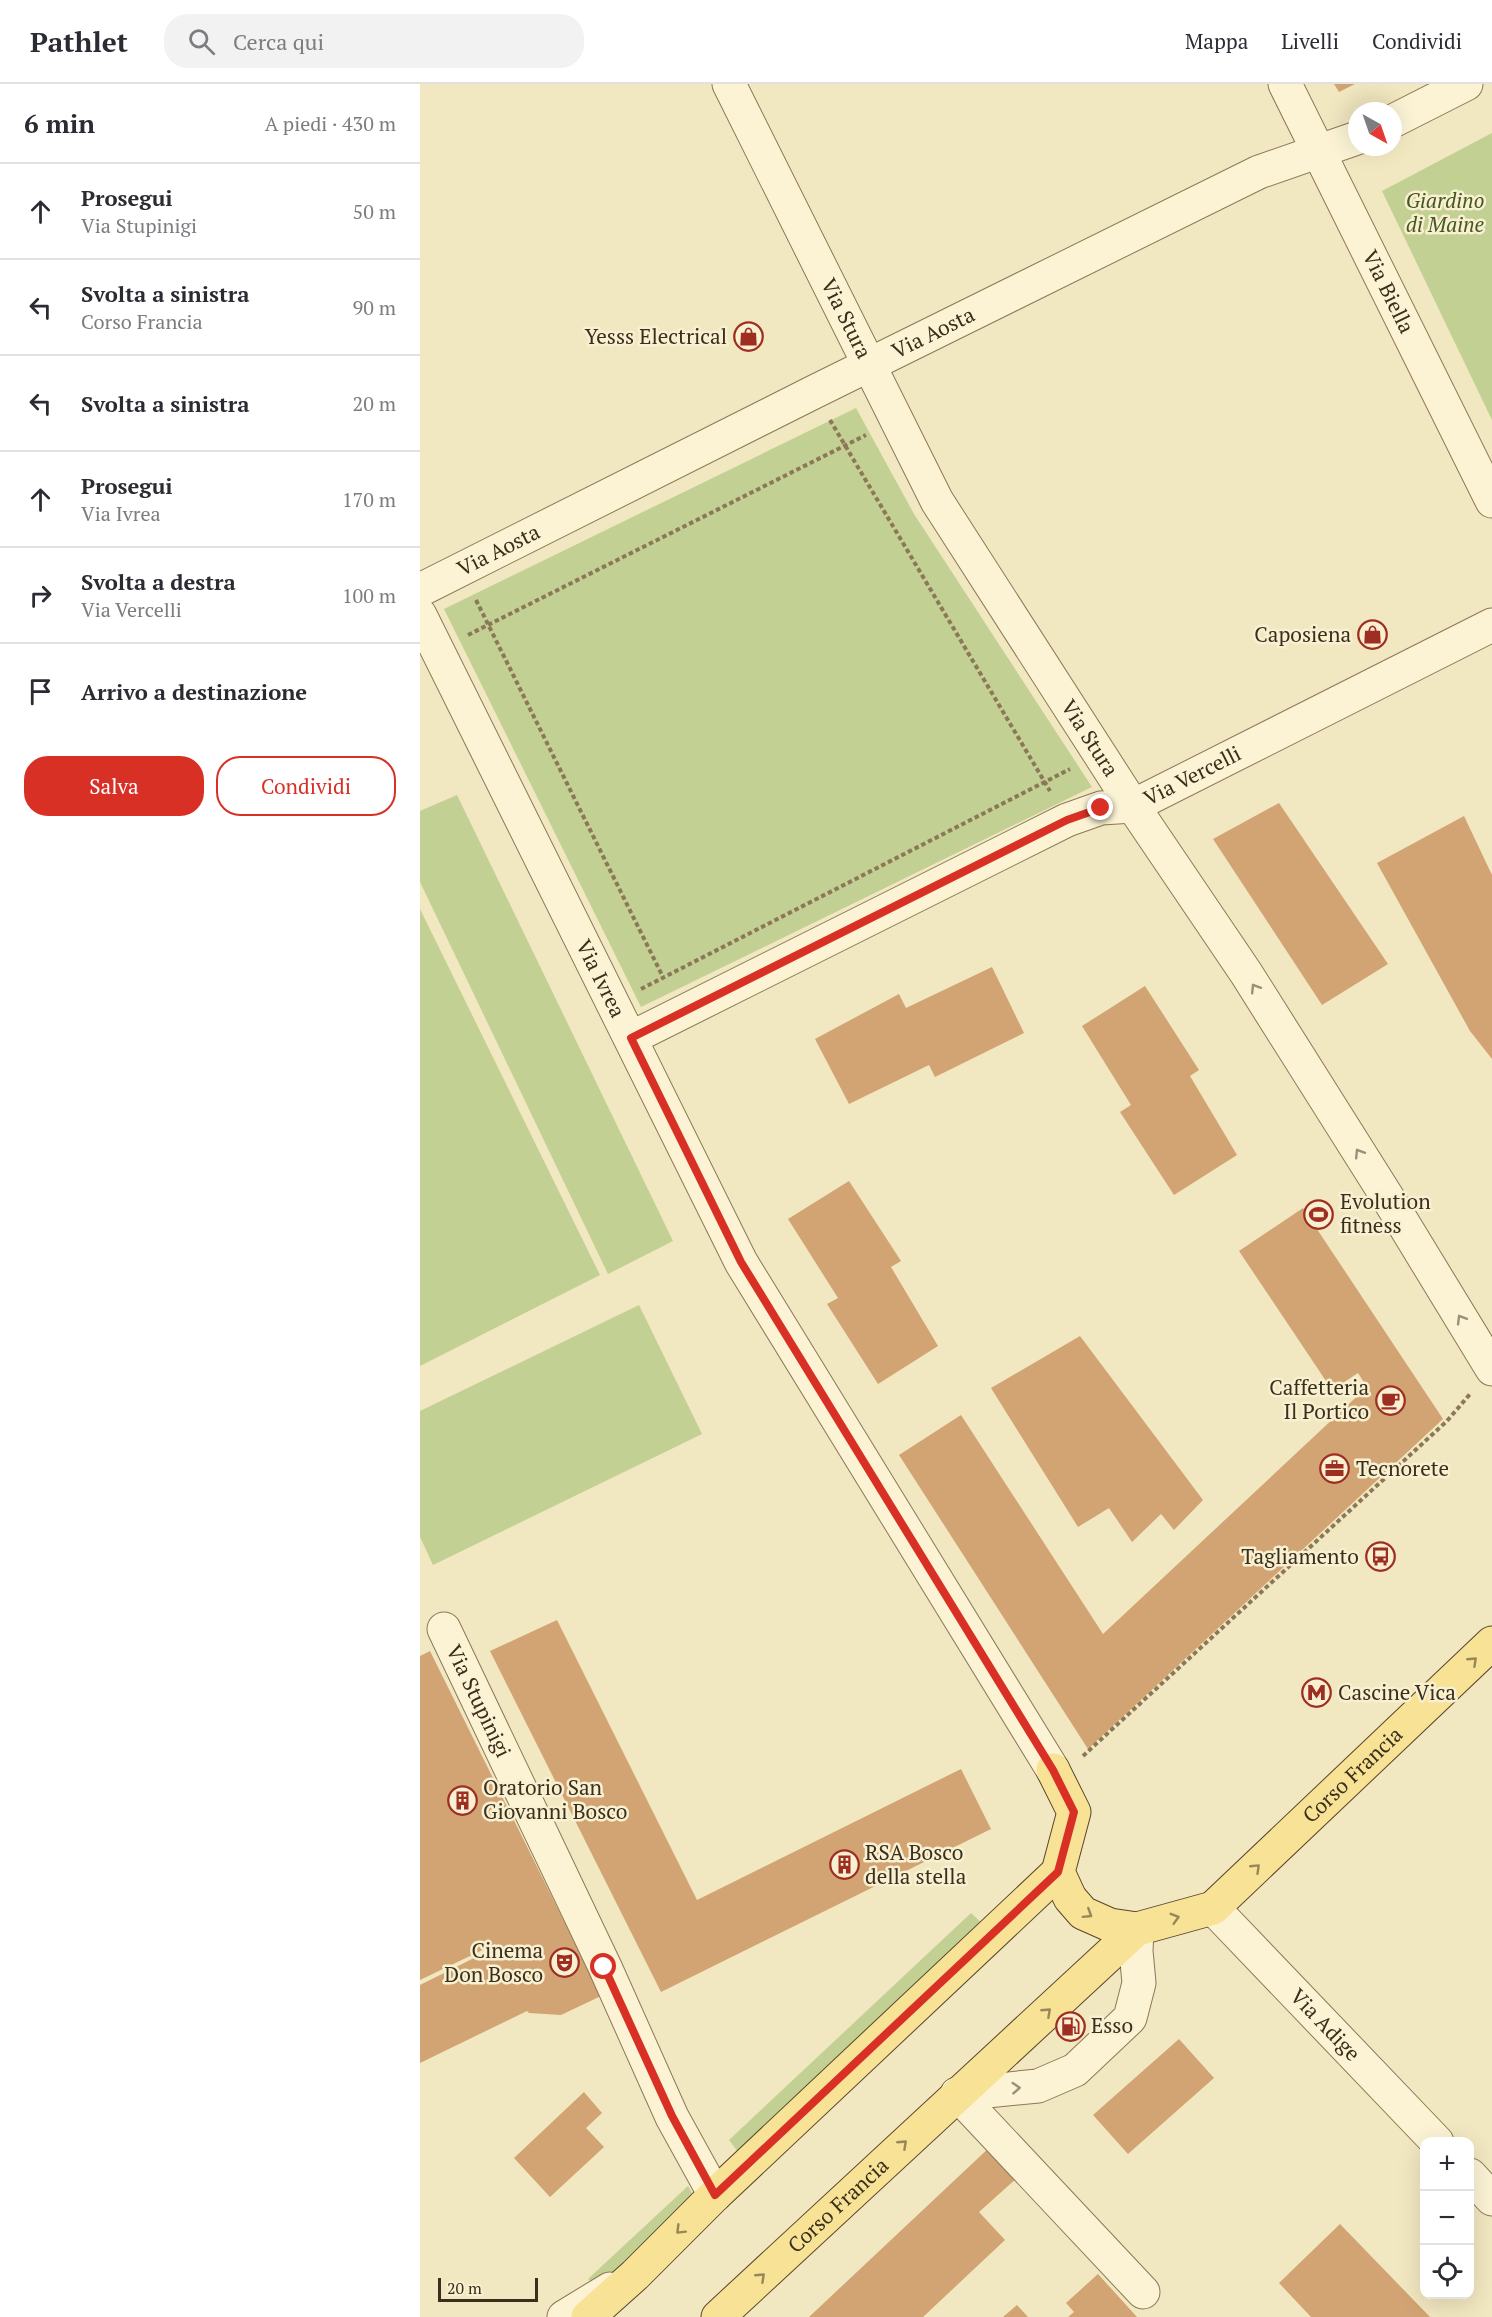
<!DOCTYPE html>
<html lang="it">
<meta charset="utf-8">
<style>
:root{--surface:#fff;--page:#f2f2f3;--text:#2b2b33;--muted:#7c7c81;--line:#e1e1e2;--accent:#d93025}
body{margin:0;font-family:"PT Serif",serif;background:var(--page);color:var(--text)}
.controls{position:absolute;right:18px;bottom:18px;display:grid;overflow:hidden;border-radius:12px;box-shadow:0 6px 24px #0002}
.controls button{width:54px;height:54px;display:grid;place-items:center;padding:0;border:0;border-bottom:2px solid var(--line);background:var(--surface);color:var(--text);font:30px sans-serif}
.compass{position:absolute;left:928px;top:18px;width:54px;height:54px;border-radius:50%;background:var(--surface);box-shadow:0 6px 24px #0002;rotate:140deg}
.scale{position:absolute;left:18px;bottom:15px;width:100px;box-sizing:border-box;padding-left:6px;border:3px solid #3a2e1c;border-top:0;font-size:16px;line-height:21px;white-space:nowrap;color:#3a2e1c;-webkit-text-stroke:4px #f8f0d0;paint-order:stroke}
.stop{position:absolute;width:18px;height:18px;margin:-14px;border:4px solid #d93025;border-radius:50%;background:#fff}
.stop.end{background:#d93025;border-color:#fff;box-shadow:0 2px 6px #0008}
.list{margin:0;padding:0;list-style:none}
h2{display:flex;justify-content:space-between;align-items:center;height:78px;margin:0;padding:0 24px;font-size:26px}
h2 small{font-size:20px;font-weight:400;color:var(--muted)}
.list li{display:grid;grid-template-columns:39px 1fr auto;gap:18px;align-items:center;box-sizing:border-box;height:96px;padding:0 24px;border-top:2px solid var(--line)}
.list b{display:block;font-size:22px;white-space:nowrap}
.list p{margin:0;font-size:20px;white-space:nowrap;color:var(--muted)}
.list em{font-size:20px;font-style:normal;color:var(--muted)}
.actions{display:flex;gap:12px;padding:18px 24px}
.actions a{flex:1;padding:14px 0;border:2px solid var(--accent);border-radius:24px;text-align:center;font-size:21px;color:var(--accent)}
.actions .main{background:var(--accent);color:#fff}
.icon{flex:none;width:33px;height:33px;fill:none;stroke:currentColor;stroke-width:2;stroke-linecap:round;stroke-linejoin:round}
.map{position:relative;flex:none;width:1072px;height:2233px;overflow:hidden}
header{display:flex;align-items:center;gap:36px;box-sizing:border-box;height:84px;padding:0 30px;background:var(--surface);border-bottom:2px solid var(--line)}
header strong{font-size:28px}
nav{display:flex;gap:33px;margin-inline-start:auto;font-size:21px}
.search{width:420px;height:54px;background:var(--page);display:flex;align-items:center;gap:15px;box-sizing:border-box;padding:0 21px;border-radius:24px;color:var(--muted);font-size:22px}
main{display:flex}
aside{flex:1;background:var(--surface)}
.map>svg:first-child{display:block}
.green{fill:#c3d093}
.building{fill:#d2a473}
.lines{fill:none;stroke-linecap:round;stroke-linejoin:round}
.minor-casing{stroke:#8c7857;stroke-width:35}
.major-casing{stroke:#59452b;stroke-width:35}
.path{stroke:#8c7857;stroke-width:4;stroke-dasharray:4.5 3;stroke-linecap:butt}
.minor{stroke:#fbf3d4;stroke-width:33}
.major{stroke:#f7e295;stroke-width:33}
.oneway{stroke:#9a9078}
.oneway2{stroke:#988858}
.route{stroke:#d93025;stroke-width:8}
.labels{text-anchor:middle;stroke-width:5;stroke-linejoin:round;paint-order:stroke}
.park-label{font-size:21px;font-style:italic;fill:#455821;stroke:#f8f0d0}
.street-label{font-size:21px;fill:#3a2e1c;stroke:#f8f0d0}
.poi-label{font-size:21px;fill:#3a2e1c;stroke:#f8f0d0;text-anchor:start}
</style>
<header>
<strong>Pathlet</strong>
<div class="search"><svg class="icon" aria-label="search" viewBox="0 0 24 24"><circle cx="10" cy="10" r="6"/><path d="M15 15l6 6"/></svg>Cerca qui</div>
<nav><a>Mappa</a><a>Livelli</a><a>Condividi</a></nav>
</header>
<main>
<aside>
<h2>6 min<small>A piedi · 430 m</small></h2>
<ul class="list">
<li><svg class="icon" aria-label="ahead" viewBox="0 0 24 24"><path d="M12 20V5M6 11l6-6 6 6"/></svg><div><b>Prosegui</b><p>Via Stupinigi</p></div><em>50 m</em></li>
<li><svg class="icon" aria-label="left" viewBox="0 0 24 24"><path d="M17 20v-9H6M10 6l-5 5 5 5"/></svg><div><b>Svolta a sinistra</b><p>Corso Francia</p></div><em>90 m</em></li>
<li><svg class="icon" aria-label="left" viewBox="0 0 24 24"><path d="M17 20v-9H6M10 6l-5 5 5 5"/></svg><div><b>Svolta a sinistra</b></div><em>20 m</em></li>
<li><svg class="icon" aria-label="ahead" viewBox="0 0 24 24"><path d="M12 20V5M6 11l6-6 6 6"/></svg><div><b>Prosegui</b><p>Via Ivrea</p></div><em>170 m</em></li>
<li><svg class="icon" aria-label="right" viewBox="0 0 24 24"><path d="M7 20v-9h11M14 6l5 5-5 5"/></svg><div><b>Svolta a destra</b><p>Via Vercelli</p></div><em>100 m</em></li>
<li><svg class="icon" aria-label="arrive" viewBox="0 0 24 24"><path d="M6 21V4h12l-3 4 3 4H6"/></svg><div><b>Arrivo a destinazione</b></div></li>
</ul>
<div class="actions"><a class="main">Salva</a><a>Condividi</a></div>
</aside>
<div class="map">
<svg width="1072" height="2233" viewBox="0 0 1072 2233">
<rect width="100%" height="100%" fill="#f1e7c0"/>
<path class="green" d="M1072,49v287l-110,-229z
M436,324l58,106 178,273 -451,220 -197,-398z
M37,711l216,446 -65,33 -188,-392v-71z
M0,825l180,366 -180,91z
M219,1221l63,129 -269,131 -13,-28v-126z
M551,1829l12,11 -242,232 -12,-16z
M268,2102l9,16 -94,91 -15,-14z"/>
<path class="building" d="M914,0h21l-16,8z
M859,719l109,161 -66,41 -109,-166z
M1044,732l28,59v184l-22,-28 -93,-168z
M572,883l32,66 -89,44 -6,-12 -80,39 -34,-65 84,-45 7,14z
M725,902l54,84 -9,6 47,79 -63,40 -54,-83 11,-7 -49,-79z
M429,1097l52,80 -10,6 47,79 -60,38 -51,-80 11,-6 -50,-79z
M883,1124l140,211 -355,330 -189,-294 62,-40 142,219 264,-247 -9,-14 -26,17 -93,-139z
M660,1252l123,164 -29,30 -13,-16 -29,28 -23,-34 -31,19 -87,-139z
M137,1536l140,280 264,-131 30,60 -330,163 -171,-341z
M10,1567l171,345 -40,19 -32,-2 -2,-2 -107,52v-78l76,-38 -1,-3 -75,36v-324z
M759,1955l35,39 -86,76 -35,-39z
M164,2008l18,21 -16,15 18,19 -54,50 -36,-39z
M571,2062l28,30 -40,36 26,28 -82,77h-114z
M920,2140l90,93h-119l-32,-34z
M678,2190l39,43h-69l6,-5 -8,-9z
M597,2221l11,12h-25z"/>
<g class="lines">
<defs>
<g id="minor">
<path id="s1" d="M309,0l208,417 196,305 113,167 140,222 106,174"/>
<path id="s2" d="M865,0l207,417"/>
<path d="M973,37l73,-37"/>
<path id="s3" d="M0,506l394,-198 445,-220 98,-34"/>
<path id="s4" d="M0,531l321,647 312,508"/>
<path id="s5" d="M211,954l436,-218 34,-12 32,-2 359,-181"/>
<path id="s6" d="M24,1545l161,338 67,150 43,78"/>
<path id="s7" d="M793,1824l224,234"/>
<path d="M537,2010l81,-8 37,-16 55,-52 9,-35 -3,-32 1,-22"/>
<path d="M537,2010l186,198"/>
<path d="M1050,2091l22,24"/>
<path d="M144,2233l46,-28"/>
</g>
<g id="major">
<path id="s8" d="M633,1686l21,42 -16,60 12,26 13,15 27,12 27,4 76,-21 279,-265"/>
<path d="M168,2233l47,-42 80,-80 343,-323"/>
<path id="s9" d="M298,2233l419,-388"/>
</g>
</defs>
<use href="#minor" class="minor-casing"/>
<use href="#major" class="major-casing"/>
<path class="path" d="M410,336l220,371
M56,516l187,377
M48,551l398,-200
M221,905l429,-220
M663,1672l364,-335 23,-27"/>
<use href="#minor" class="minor"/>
<use href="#major" class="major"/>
</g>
<defs><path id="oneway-chevron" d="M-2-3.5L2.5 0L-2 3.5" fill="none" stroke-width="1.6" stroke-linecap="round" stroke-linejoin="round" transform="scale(1.5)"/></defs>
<g class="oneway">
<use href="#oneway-chevron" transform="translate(835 904) rotate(-122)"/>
<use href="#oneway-chevron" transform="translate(939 1069) rotate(-122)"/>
<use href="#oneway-chevron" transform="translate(1041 1235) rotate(-121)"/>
<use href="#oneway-chevron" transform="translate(596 2004) rotate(-4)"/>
</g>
<g class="oneway2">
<use href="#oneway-chevron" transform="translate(1053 1577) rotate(-43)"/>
<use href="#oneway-chevron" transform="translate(836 1784) rotate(-44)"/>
<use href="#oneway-chevron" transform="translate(668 1830) rotate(32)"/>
<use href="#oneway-chevron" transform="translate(755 1834) rotate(-16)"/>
<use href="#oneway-chevron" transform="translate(627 1928) rotate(-43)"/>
<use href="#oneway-chevron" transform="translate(483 2060) rotate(-43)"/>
<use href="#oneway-chevron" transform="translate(260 2146) rotate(135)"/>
<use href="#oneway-chevron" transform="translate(341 2193) rotate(-43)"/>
</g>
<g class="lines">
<path class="route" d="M184,1883l68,149 43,79 343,-323 16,-60 -21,-42 -312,-508 -110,-224 436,-218 34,-12"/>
</g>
<defs>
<symbol id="shop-ring" viewBox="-11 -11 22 22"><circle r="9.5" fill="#f8f0d0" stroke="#9f2e22" stroke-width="1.5"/><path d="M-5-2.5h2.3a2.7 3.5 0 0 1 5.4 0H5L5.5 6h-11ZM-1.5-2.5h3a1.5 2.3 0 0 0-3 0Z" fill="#9f2e22"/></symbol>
<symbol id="stadium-ring" viewBox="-11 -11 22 22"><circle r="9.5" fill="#f8f0d0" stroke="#9f2e22" stroke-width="1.5"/><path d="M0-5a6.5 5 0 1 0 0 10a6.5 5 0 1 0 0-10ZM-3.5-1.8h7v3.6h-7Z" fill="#9f2e22"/></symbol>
<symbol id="cafe-ring" viewBox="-11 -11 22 22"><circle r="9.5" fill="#f8f0d0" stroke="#9f2e22" stroke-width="1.5"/><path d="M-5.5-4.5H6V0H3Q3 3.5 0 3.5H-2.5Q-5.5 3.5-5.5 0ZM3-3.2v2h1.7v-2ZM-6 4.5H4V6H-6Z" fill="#9f2e22"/></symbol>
<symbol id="office-ring" viewBox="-11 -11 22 22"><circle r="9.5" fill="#f8f0d0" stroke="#9f2e22" stroke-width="1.5"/><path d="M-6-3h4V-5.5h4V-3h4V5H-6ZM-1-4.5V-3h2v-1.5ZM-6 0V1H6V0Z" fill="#9f2e22"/></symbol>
<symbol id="bus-ring" viewBox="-11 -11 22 22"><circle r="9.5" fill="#f8f0d0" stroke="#9f2e22" stroke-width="1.5"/><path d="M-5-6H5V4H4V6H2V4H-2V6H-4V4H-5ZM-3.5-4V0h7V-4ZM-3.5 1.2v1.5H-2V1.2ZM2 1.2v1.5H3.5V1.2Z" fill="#9f2e22"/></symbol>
<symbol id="metro-ring" viewBox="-11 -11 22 22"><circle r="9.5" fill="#f8f0d0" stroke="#9f2e22" stroke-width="1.5"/><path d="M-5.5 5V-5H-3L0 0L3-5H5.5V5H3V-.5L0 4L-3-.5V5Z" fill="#9f2e22"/></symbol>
<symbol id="building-ring" viewBox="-11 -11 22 22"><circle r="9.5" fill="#f8f0d0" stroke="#9f2e22" stroke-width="1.5"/><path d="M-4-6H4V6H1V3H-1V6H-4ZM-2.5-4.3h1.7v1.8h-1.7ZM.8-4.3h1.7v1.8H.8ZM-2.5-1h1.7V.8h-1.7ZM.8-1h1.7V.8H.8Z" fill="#9f2e22"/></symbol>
<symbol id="theatre-ring" viewBox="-11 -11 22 22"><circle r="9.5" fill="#f8f0d0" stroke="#9f2e22" stroke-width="1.5"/><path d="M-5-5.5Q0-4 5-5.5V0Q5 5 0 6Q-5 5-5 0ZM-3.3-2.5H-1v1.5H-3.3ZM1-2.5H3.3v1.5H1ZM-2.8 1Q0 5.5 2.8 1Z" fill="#9f2e22"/></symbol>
<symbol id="fuel-ring" viewBox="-11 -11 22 22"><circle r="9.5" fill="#f8f0d0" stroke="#9f2e22" stroke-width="1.5"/><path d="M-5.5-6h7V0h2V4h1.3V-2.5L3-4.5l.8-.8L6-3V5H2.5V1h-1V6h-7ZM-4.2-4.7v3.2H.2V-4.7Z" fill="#9f2e22"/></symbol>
</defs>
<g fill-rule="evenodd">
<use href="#shop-ring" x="312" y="236" width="33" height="33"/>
<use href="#shop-ring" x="936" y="534" width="33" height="33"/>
<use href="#stadium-ring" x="882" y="1114" width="33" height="33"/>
<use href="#cafe-ring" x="954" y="1300" width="33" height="33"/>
<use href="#office-ring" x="898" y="1368" width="33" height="33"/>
<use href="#bus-ring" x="944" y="1456" width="33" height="33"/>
<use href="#metro-ring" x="880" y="1592" width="33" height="33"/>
<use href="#building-ring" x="26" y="1700" width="33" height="33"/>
<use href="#building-ring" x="408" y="1764" width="33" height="33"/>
<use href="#theatre-ring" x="128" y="1862" width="33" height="33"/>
<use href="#fuel-ring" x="634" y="1926" width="33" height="33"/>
</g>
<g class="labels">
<g class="park-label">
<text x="1025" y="124">Giardino<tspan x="1025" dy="24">di Maine</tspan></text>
</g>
<g class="street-label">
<text dy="7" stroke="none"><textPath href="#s2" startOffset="232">Via Biella</textPath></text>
<text dy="7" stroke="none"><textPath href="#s1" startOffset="262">Via Stura</textPath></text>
<text dy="7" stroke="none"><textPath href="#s3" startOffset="574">Via Aosta</textPath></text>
<text dy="7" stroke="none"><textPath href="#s3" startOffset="88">Via Aosta</textPath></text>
<text dy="7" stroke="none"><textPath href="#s1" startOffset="748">Via Stura</textPath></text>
<text dy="7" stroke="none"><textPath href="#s5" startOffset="622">Via Vercelli</textPath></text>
<text dy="7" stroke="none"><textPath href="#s4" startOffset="406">Via Ivrea</textPath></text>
<text dy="7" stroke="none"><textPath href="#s6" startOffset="80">Via Stupinigi</textPath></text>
<text dy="7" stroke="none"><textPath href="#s8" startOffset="486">Corso Francia</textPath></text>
<text dy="7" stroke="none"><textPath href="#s7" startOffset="162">Via Adige</textPath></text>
<text dy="7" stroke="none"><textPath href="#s9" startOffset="164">Corso Francia</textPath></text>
</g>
<g class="poi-label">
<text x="307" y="260" text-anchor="end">Yesss Electrical</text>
<text x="931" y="558" text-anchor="end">Caposiena</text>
<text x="920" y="1125">Evolution<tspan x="920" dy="24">fitness</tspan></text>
<text x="949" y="1311" text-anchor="end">Caffetteria<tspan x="949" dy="24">Il Portico</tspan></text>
<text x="936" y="1392">Tecnorete</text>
<text x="939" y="1480" text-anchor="end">Tagliamento</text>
<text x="918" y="1616">Cascine Vica</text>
<text x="63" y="1711">Oratorio San<tspan x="63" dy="24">Giovanni Bosco</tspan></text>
<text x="445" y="1776">RSA Bosco<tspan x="445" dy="24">della stella</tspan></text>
<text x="123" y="1874" text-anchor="end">Cinema<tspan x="123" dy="24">Don Bosco</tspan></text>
<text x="671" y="1949">Esso</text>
</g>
</g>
</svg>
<div class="controls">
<button>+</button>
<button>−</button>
<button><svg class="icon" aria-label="locate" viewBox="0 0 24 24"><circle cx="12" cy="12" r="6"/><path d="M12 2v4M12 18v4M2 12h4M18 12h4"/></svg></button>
</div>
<svg class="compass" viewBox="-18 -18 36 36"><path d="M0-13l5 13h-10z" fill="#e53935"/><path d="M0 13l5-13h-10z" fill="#7c7c81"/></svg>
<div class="scale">20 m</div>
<div class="stop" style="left:184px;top:1883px"></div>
<div class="stop end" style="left:681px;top:724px"></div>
</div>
</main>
